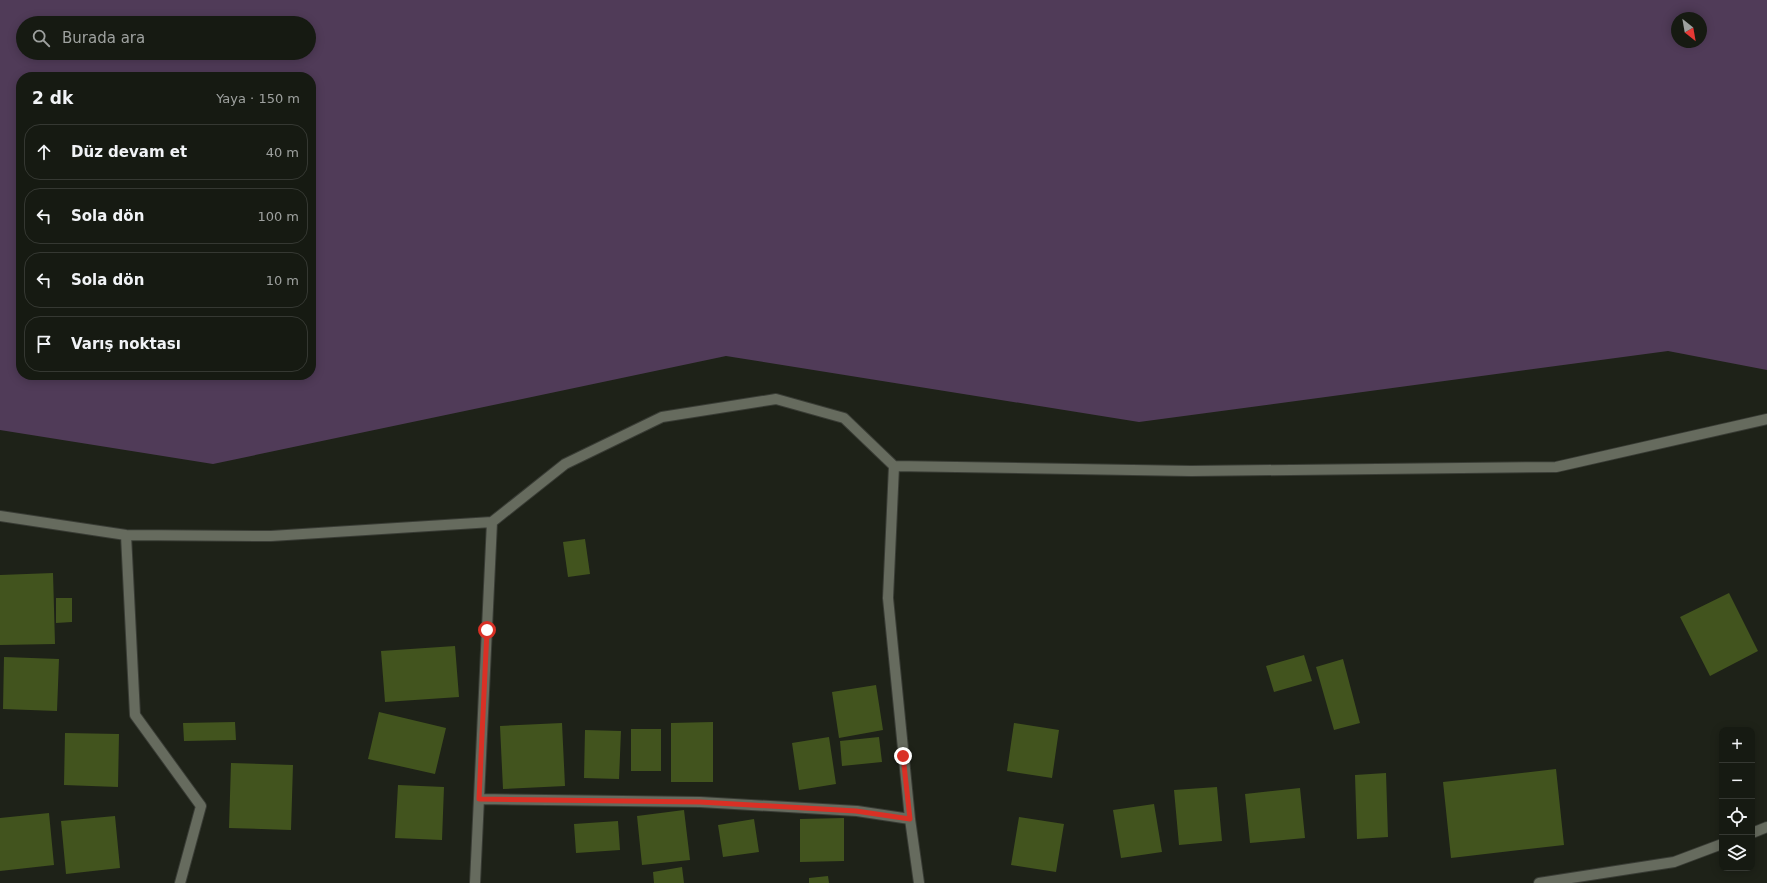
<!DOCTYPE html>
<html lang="tr">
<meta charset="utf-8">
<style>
:root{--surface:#161a12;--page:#232720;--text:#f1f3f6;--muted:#9ea19f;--line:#353832}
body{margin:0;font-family:"DejaVu Sans",sans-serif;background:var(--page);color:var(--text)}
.controls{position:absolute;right:12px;bottom:12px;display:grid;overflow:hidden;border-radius:8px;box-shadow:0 2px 10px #0003}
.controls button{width:36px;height:36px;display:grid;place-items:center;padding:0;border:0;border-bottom:1px solid var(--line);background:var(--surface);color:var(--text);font:20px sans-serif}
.compass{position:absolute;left:1671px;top:12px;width:36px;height:36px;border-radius:50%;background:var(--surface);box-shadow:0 2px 10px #0003;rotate:149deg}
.stop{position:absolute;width:12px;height:12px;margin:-9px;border:3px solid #d93025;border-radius:50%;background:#fff}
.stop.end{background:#d93025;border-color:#fff;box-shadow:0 1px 4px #0008}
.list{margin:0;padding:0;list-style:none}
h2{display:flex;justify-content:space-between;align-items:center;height:52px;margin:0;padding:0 16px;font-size:17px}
h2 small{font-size:13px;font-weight:400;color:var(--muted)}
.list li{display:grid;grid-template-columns:26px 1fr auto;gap:12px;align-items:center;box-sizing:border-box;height:56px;margin:0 8px 8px;padding:0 8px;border:1px solid var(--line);border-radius:16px}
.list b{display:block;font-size:15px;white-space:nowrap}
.list em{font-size:13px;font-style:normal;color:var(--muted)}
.icon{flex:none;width:22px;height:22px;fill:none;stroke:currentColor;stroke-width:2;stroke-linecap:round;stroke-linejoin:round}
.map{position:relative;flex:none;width:1767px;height:883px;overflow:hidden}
.search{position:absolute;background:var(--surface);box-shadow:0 2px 10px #0003;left:16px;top:16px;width:300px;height:44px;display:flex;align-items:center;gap:10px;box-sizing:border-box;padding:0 14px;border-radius:22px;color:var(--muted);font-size:15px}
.panel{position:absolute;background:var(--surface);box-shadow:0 2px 10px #0003;left:16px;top:72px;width:300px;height:308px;border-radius:16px}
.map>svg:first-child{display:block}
.green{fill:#503b58;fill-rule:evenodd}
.building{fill:#42541e}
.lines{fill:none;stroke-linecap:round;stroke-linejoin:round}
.minor-casing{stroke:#393c35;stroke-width:12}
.minor{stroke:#666b5e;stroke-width:10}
.route{stroke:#d93025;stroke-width:5}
</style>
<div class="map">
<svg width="1767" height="883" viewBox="0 0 1767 883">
<rect width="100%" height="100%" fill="#1e2218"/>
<path class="green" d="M0,0h1767v370l-99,-19 -529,71 -413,-66 -513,108 -213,-34zM1677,18h24v24h-24zM23,23h286v30h-286zM21,77h290v298h-290z"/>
<path class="building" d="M585,539l5,35 -22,3 -5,-35z
M53,573l2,71 -55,1v-70z
M1729,593l29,58 -48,25 -30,-59z
M56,598h16v24l-16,1z
M455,646l4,51 -74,5 -4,-51z
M1304,655l8,26 -38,11 -8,-26z
M4,657l55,2 -2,52 -54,-2z
M1343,659l17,64 -26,7 -18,-63z
M876,685l7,45 -44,8 -7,-46z
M379,712l67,16 -11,46 -67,-15z
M235,722l1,18 -52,1 -1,-18z
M713,722v60h-42v-59z
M562,723l3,63 -62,3 -3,-63z
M1014,723l45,7 -7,48 -45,-7z
M631,729h30v42h-30z
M585,730l36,1 -2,48 -35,-1z
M65,733l54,1 -1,53 -54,-2z
M829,737l7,47 -37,6 -7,-47z
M879,737l3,25 -40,4 -2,-25z
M231,763l62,2 -2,65 -62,-2z
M1556,769l8,76 -113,13 -8,-76z
M1386,773l2,64 -31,2 -2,-64z
M398,785l46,2 -2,53 -47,-2z
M1217,787l5,54 -43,4 -5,-55z
M1300,788l5,50 -55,5 -5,-49z
M1154,804l8,48 -41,6 -8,-48z
M684,810l6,50 -48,5 -5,-49z
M49,813l5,52 -54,6v-53z
M115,816l5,52 -54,6 -5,-53z
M1019,817l45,7 -8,48 -45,-7z
M844,818v43l-44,1v-43z
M754,819l5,33 -36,5 -5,-32z
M618,821l2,29 -44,3 -2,-29z
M682,867l2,16h-30l-1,-11z
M828,876l1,7h-20v-5z"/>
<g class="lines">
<defs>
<path id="minor" d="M894,466l297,5 365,-4 211,-48
M0,516l126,19 145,1 221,-14 73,-58 97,-47 114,-18 68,19 50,48 -6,132 22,221 9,64
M126,535l9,180 66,91 -21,77
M479,799l221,3 157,9 53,8
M1752,833l15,-6
M475,883l17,-361
M1539,883l135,-21 48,-18"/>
</defs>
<use href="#minor" class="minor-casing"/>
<use href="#minor" class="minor"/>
</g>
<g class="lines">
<path class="route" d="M487,630l-8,169 221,3 156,9 54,8 -7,-63"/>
</g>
</svg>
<div class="controls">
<button>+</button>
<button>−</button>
<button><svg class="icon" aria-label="locate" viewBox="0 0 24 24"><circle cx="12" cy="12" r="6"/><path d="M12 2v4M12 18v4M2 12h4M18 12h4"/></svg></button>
<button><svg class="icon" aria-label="layers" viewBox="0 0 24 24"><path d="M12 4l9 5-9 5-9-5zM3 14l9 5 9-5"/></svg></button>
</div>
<svg class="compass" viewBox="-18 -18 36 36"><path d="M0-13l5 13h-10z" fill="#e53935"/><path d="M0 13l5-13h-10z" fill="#9ea19f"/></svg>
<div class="stop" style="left:487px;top:630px"></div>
<div class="stop end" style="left:903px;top:756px"></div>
<div class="search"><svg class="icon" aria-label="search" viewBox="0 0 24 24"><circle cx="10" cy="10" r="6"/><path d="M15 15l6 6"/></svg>Burada ara</div>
<section class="panel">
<h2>2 dk<small>Yaya · 150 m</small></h2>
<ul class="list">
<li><svg class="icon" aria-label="ahead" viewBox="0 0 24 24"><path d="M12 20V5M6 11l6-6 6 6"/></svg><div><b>Düz devam et</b></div><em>40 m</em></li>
<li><svg class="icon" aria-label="left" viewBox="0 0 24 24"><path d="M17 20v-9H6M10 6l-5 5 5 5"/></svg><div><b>Sola dön</b></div><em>100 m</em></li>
<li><svg class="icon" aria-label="left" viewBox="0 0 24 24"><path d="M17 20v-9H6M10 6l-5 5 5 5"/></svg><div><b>Sola dön</b></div><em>10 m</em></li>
<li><svg class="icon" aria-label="arrive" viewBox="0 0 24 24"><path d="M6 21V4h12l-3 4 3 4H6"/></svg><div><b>Varış noktası</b></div></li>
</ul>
</section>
</div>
